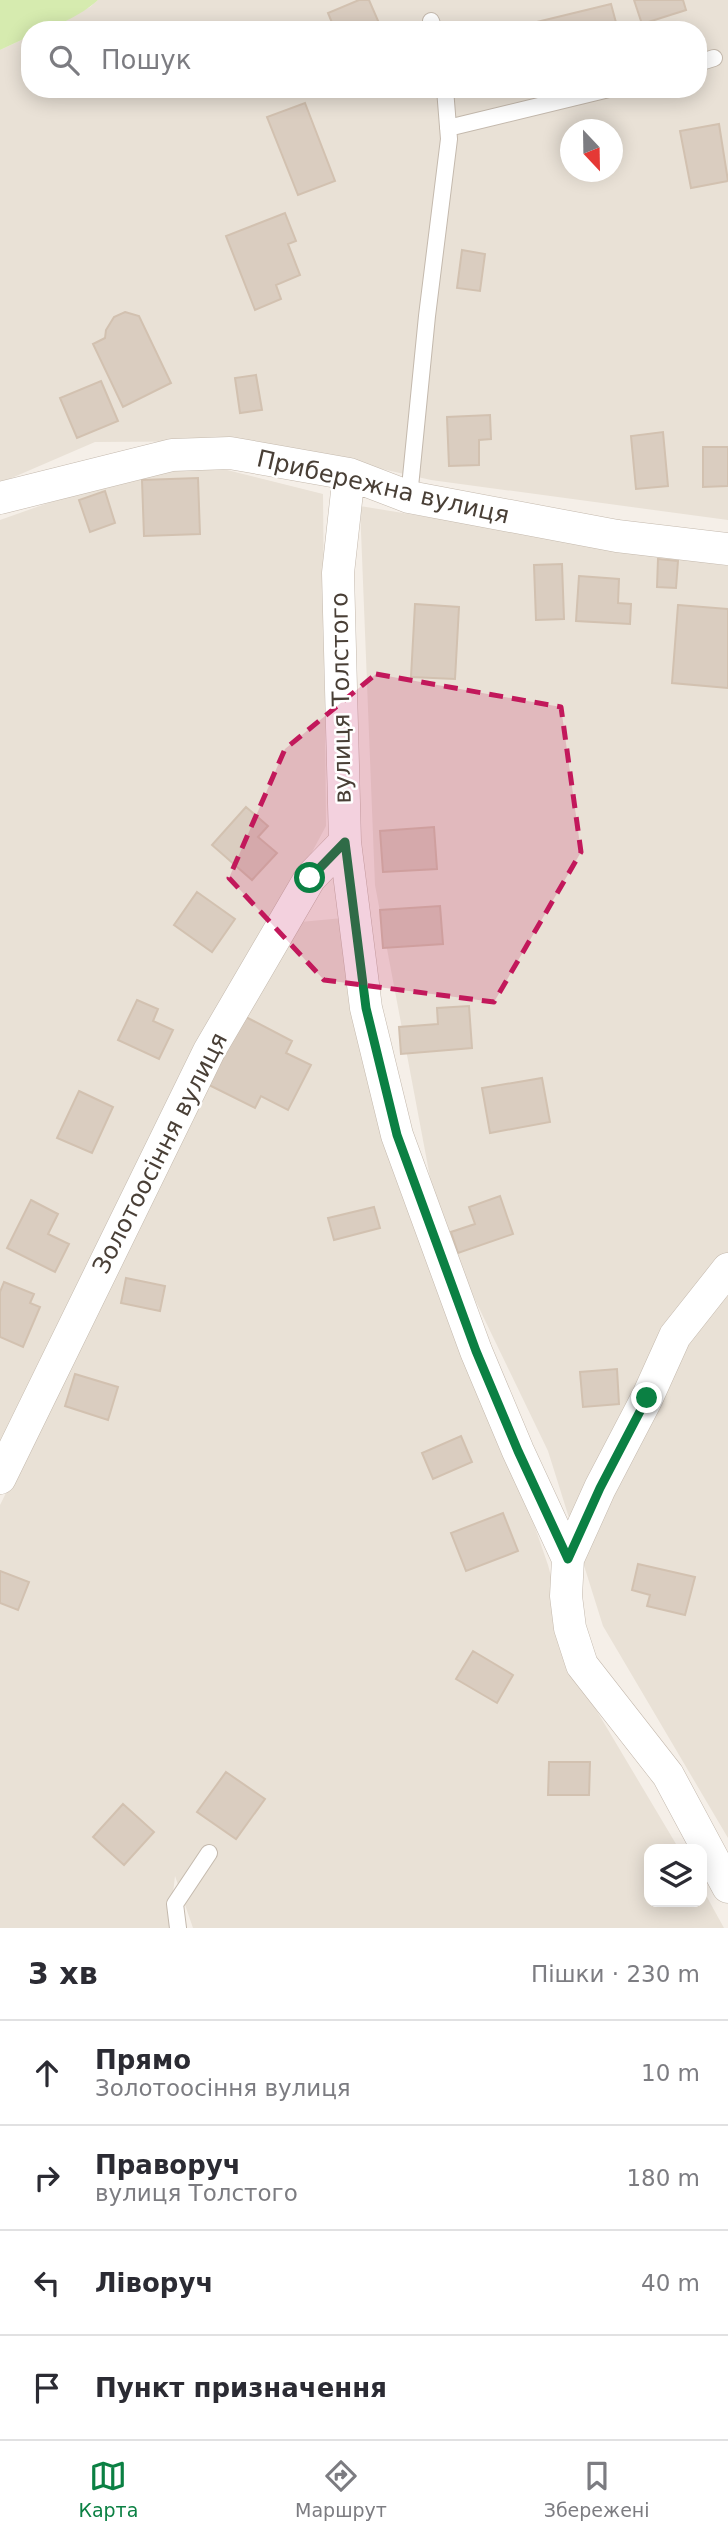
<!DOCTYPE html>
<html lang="uk">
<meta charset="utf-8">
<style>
:root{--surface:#fff;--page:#f7f7f7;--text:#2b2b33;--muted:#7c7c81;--line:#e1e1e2;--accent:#0b8043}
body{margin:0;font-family:"DejaVu Sans",sans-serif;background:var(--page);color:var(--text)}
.controls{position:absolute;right:21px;bottom:21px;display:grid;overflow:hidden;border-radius:14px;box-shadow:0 4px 18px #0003}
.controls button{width:63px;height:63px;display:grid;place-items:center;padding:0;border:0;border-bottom:2px solid var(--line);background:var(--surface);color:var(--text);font:35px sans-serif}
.compass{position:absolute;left:560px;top:119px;width:63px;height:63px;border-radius:50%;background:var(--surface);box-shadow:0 4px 18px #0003;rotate:158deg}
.stop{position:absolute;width:21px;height:21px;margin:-16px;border:5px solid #0b8043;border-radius:50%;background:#fff}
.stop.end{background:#0b8043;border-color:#fff;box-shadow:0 2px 7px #0008}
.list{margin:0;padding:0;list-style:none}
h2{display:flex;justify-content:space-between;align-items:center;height:91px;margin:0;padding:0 28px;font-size:30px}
h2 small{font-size:23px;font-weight:400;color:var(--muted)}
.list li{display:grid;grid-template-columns:46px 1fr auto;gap:21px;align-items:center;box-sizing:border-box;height:105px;padding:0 28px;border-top:2px solid var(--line)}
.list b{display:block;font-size:26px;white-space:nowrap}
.list p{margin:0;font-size:23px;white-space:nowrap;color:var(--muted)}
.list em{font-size:23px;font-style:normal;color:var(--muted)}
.icon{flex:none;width:38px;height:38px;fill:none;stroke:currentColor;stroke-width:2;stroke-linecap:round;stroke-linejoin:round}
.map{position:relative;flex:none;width:728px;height:1928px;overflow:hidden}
.search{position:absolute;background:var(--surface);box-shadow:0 4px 18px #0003;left:21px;right:21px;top:21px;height:77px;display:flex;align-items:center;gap:18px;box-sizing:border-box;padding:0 24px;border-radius:28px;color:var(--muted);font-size:26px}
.sheet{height:511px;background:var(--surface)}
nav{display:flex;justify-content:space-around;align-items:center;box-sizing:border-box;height:98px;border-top:2px solid var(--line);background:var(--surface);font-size:19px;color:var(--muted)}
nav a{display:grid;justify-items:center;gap:4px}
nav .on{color:var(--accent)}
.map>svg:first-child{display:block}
.residential{fill:#e9e1d6;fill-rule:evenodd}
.green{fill:#d6ebaf}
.building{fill:#dacdc0;stroke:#d2c1b0;stroke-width:2}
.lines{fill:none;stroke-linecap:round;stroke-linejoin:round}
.lane-casing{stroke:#c4b9ad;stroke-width:18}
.street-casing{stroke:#c4b9ad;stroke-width:33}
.lane{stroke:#fff;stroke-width:16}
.street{stroke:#fff;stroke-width:32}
.route{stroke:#0b8043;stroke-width:9}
.marked{fill:#c2185b;fill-opacity:0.2;stroke:#c2185b;stroke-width:5;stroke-dasharray:14 9;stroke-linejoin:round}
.labels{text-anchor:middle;stroke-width:5;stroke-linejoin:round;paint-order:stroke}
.street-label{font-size:24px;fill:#493f36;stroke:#fff}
</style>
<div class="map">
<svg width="728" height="1928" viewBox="0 0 728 1928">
<rect width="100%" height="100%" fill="#f5efe8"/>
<path class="residential" d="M98,0h630v520l-297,-40 -174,-39 -162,1 -95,41v-433l30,-14v53h668v-59h-655l47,-23zM570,130h42v42h-42z
M211,466l112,28 3,332 -196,364 -130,252v-922l147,-52z
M360,506l368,60v1272l-125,-212 -55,-175 -109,-226 -64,-340z
M343,918l166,534 39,113 31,116 100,168h-30v53h53v-14l22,40h-531l-18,-52 -6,52h-169v-423l290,-582z"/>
<path class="green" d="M0,0h98c-16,15 -46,30 -68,30v6l-30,14z"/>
<path class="building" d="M359,0h10l13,30h-47l-7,-17z
M634,0h49l3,10 -44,14z
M611,4l7,26h-102v-3z
M305,103l30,78 -37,14 -31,-78z
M719,124l9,57 -37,7 -11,-57z
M285,213l11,28 -8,3 12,31 -24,10 5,14 -26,11 -29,-74z
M462,250l23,4 -5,37 -23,-3z
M125,312l14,4 32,67 -48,24 -30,-63 12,-6 1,-8 8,-13z
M256,375l6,35 -22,3 -5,-35z
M101,381l17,40 -41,17 -17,-40z
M490,415l1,24 -12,1v25l-30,1 -2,-49z
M663,432l5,54 -32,3 -5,-53z
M703,447h25v39l-25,1z
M198,478l2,56 -56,2 -2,-56z
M105,491l10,32 -25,9 -11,-32z
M658,559l20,2 -2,27 -19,-1z
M562,564l2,55 -28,1 -2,-55z
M579,576l40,3 -1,24 13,1 -1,20 -54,-3z
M415,604l44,3 -4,72 -44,-2z
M678,605l50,4v79l-56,-5z
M246,807l22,19 -10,11 19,16 -25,27 -40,-35z
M434,827l3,42 -54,3 -3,-41z
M197,892l38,27 -23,33 -38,-27z
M440,906l3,38 -60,4 -3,-38z
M137,1000l21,9 -5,12 20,9 -14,29 -41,-19z
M469,1006l3,42 -71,6 -2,-27 39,-3 -1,-16z
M244,1016l48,25 -6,12 25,12 -23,45 -27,-14 -6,12 -46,-23z
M542,1078l8,44 -60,11 -8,-45z
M79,1091l34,16 -21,46 -35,-15z
M500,1196l13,38 -55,19 -7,-21 24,-8 -6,-17z
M31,1200l27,14 -10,20 21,10 -14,28 -48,-24z
M374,1207l6,21 -46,12 -6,-22z
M126,1278l39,8 -5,25 -39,-8z
M4,1282l30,12 -4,9 10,4 -17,40 -23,-10v-45z
M617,1369l2,35 -36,3 -3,-35z
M75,1374l43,13 -10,33 -43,-14z
M461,1436l11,26 -39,17 -11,-26z
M503,1513l15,38 -52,20 -15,-38z
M638,1564l57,13 -10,38 -38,-9 3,-11 -18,-5z
M0,1571l29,11 -11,28 -18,-7z
M473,1651l40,24 -16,28 -41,-24z
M549,1762h41l-1,33h-41z
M226,1772l39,27 -29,40 -39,-27z
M123,1804l31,28 -30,33 -31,-28z"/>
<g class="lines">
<defs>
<path id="lane" d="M431,21l3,9
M698,63l16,-5
M448,128l161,-39
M409,497l18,-181 22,-177 -4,-50
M178,1928l-3,-24 34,-51"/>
<path id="street" d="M349,474l-11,99 7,269 21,166 31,127 79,216 42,100 50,108 -2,37 4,32 12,37 86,110 60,112
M0,498l172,-43 58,-2 119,21 60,23 208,39 111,13
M0,1478l209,-427 101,-173 35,-36
M568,1559l32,-71 47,-90 28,-62 53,-67"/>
</defs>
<use href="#lane" class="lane-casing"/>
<use href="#street" class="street-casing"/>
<use href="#lane" class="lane"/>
<use href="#street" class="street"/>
</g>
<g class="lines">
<path class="route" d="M310,878l35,-36 21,166 31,127 79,216 42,100 50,108 32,-71 47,-90"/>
</g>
<path class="marked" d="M376,674l185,33 20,145 -87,150 -170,-22 -95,-102 56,-129z"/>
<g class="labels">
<g class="street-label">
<text transform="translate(383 487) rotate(13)" y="8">Прибережна вулиця</text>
<text transform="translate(341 698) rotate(-91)" y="8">вулиця Толстого</text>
<text transform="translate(160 1153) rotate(-63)" y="8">Золотоосіння вулиця</text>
</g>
</g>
</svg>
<div class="controls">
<button><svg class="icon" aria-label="layers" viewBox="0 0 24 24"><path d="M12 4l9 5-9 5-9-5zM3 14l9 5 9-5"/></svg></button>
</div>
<svg class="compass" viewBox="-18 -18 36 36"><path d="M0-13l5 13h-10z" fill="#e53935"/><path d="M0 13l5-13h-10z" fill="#7c7c81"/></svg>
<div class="stop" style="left:310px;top:878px"></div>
<div class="stop end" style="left:647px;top:1398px"></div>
<div class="search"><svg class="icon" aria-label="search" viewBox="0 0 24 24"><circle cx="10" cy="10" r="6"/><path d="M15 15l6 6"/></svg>Пошук</div>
</div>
<section class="sheet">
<h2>3 хв<small>Пішки · 230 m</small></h2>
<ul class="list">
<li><svg class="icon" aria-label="ahead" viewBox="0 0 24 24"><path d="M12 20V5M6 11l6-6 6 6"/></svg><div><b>Прямо</b><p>Золотоосіння вулиця</p></div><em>10 m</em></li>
<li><svg class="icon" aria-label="right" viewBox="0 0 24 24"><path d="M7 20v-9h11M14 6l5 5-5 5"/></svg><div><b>Праворуч</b><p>вулиця Толстого</p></div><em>180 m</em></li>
<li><svg class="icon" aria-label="left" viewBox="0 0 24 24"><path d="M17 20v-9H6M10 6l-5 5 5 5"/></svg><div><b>Ліворуч</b></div><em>40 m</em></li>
<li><svg class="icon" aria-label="arrive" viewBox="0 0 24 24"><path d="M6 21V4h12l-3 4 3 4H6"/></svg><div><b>Пункт призначення</b></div></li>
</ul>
</section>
<nav>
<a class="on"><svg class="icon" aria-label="map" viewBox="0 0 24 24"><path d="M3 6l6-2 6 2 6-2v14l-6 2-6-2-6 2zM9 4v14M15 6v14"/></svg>Карта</a>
<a><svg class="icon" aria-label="directions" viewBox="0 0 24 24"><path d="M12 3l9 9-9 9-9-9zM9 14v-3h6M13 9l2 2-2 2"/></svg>Маршрут</a>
<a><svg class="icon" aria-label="saved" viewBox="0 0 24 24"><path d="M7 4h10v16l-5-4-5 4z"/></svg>Збережені</a>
</nav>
